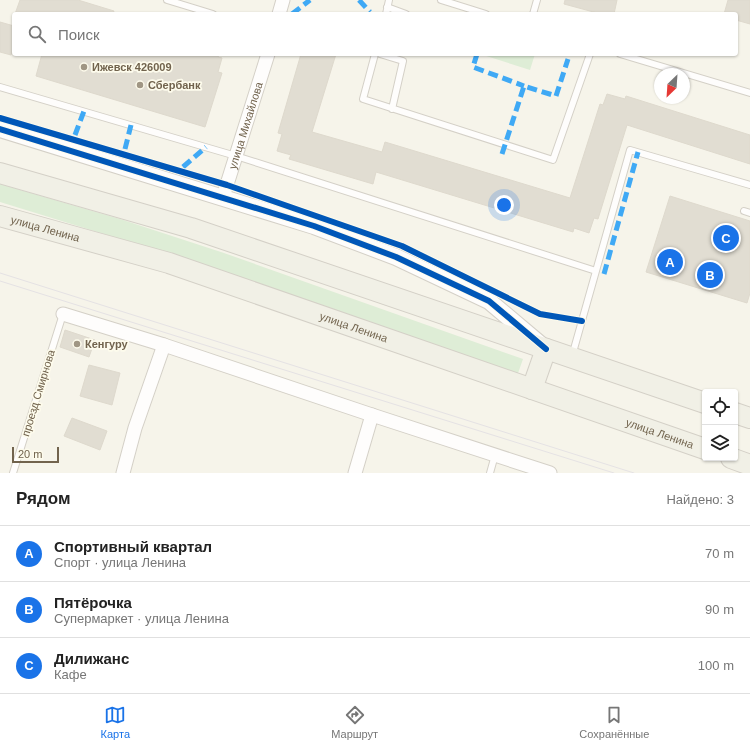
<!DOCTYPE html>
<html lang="ru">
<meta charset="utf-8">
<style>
:root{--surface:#fff;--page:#f6f6f6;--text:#222;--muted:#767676;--line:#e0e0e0;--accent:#1a73e8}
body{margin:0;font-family:Arial,sans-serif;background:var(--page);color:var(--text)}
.controls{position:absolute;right:12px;bottom:12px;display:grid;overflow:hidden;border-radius:4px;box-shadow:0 1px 3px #0004}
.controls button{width:36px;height:36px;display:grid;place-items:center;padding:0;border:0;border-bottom:1px solid var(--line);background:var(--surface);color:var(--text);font:20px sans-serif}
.compass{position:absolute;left:654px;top:68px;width:36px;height:36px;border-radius:50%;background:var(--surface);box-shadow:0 1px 3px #0004;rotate:205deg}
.scale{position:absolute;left:12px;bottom:10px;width:47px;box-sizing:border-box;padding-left:4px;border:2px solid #71634d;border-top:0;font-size:11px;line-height:14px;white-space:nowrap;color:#71634d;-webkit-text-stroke:3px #fdfbec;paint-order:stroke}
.you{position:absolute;left:504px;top:205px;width:14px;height:14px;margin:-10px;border:3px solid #fff;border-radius:50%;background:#1a73e8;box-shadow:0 0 0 6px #1a73e833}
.badge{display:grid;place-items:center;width:26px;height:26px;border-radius:50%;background:var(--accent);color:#fff;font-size:13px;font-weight:700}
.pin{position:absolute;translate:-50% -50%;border:2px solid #fff;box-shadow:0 1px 4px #0006}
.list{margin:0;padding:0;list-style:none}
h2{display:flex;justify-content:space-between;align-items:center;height:52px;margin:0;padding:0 16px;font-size:17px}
h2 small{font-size:13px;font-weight:400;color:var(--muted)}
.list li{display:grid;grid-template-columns:26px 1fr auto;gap:12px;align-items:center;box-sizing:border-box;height:56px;padding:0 16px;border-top:1px solid var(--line)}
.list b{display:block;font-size:15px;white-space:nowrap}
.list p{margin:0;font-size:13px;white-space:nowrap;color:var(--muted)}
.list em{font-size:13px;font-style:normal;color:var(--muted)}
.icon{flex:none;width:22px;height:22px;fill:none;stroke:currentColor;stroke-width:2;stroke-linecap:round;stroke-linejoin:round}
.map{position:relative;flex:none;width:750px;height:473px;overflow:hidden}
.search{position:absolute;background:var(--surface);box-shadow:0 1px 3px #0004;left:12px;right:12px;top:12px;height:44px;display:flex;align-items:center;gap:10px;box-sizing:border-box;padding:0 14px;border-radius:4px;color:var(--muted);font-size:15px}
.sheet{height:220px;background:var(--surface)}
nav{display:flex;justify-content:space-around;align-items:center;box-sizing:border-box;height:56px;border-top:1px solid var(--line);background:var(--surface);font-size:11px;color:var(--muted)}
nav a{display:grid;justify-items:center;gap:2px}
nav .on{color:var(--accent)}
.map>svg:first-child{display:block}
.green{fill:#deedd6}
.building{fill:#e1ddd2;stroke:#ded9cd}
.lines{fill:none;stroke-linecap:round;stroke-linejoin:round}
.service-casing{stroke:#d4d0c7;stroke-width:8}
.minor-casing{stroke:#d4d0c7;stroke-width:15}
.tertiary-casing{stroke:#d4d0c7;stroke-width:18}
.primary-casing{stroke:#d4d0c7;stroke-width:22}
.service{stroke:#fefdfc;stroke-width:6}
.minor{stroke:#fefdfc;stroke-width:13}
.tertiary{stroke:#fefdfc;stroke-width:16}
.primary{stroke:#f1f0e6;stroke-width:20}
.tram{stroke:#e5e2e4;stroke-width:1}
.quiet{stroke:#3fa9f5;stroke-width:5;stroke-dasharray:10 5;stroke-linecap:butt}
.cycleway-casing{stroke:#fdfbec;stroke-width:8}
.cycleway{stroke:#0057b8;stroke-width:6}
.poi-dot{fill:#a09684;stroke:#fdfbec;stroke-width:1.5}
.labels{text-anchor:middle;stroke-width:3.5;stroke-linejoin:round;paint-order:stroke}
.poi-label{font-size:11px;font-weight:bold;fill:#71634d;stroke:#fdfbec;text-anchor:start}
.street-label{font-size:11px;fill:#71634d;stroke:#fdfbec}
</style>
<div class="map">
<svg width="750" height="473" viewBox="0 0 750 473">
<rect width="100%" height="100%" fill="#f6f4ea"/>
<path class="green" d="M480,54h55l-5,16z
M0,184l120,35 104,34 299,106 -6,17 -306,-109 -211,-65z"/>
<path class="building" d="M20,0h58l36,11 -1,3h-98z
M565,0h52l-3,14h-13l-37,-10z
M728,0h22v24l-14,-4v-6h-12z
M0,22l14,4v19l-3,10 -11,-3z
M42,54h177l-1,3 4,1 -4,14 4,1 -17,54 -169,-51z
M301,54h35l-24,78 70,20 3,-10 185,56 30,-94 3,1 4,-11 18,5 1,-3 124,39v29l-123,-39 -29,94 -4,-1 -5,15 -15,-5 -1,4 -197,-60 -3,12 -84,-25 2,-4 -14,-4 5,-17 -4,-1z
M670,196l80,25v72l-3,10 -101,-31z
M65,330l30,10 -6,17 -29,-10z
M89,365l31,8 -8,32 -32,-9z
M72,418l35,13 -7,19 -36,-14z"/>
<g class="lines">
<defs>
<path id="service" d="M167,0l46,14
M441,0l45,14
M387,7l19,7
M386,14l3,-14
M533,14l4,-14
M375,54l-12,45 190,61 37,-106
M380,54l23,7 -11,48
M620,54l130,39
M0,87l236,69 360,115 -24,85
M744,211l6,2
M596,271l34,-121 120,35
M13,473l50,-159
M490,473l5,-18"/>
<g id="minor">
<path d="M279,14l4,-14"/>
<path id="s1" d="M223,197l45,-143"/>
<path d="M63,314l101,31 208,70 178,58"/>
<path d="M123,473l12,-45 29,-83"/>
<path d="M355,473l17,-58"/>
</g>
<path id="tertiary" d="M0,129l314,97 82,31 93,44 51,43"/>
<g id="primary">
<path d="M0,173l191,55 514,175"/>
<path id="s2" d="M0,216l169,47 536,186"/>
<path d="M532,389l14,-40"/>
<path d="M735,413l15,5"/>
<path d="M731,458l19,7"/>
</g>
</defs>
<use href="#service" class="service-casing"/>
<use href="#minor" class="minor-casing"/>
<use href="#tertiary" class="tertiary-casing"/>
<use href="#primary" class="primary-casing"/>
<use href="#service" class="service"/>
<use href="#minor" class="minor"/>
<use href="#tertiary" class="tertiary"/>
<use href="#primary" class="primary"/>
<path class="tram" d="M0,273l634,200
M0,281l614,192"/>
<path class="quiet" d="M359,0l11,12
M292,14l18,-14
M477,54l-4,13 51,19
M75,135l9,-24
M125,149l6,-24
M502,154l22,-68 32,10 12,-37
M183,167l23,-20
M604,274l34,-122"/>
<defs>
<path id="cycleway" d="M0,118l227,67 175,61 138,68 42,7
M0,129l314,97 82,31 93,44 57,48"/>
</defs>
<use href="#cycleway" class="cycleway-casing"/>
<use href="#cycleway" class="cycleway"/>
</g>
<g class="poi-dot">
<circle cx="84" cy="67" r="4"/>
<circle cx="140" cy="85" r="4"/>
<circle cx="77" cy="344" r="4"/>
</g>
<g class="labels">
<g class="poi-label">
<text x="92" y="71">Ижевск 426009</text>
<text x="148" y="89">Сбербанк</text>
<text x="85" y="348">Кенгуру</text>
</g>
<g class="street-label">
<text dy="4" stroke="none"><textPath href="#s1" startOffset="75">улица Михайлова</textPath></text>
<text dy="4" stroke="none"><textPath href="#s2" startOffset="47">улица Ленина</textPath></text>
<text dy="4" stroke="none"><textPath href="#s2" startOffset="371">улица Ленина</textPath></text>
<text transform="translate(38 393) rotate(-73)" y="4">проезд Смирнова</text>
<text dy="4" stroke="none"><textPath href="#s2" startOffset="695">улица Ленина</textPath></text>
</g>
</g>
</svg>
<div class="controls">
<button><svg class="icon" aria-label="locate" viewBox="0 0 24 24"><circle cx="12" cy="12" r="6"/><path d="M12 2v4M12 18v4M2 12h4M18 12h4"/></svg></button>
<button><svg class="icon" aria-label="layers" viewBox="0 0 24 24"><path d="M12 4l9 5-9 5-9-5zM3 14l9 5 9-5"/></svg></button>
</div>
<svg class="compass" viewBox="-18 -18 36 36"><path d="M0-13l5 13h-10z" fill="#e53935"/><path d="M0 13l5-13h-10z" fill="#767676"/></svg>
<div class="scale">20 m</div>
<div class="you"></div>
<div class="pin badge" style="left:670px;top:262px">A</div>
<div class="pin badge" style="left:710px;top:275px">B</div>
<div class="pin badge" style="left:726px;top:238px">C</div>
<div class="search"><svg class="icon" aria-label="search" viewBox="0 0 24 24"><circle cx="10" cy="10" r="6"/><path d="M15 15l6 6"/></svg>Поиск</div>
</div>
<section class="sheet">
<h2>Рядом<small>Найдено: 3</small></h2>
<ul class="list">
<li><span class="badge">A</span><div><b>Спортивный квартал</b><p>Спорт · улица Ленина</p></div><em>70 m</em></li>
<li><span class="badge">B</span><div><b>Пятёрочка</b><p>Супермаркет · улица Ленина</p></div><em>90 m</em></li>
<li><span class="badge">C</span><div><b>Дилижанс</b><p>Кафе</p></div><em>100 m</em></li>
</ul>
</section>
<nav>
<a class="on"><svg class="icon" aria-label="map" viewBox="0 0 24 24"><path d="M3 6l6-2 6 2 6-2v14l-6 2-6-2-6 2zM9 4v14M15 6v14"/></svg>Карта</a>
<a><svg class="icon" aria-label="directions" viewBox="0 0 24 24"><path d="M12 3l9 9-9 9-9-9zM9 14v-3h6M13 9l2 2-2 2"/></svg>Маршрут</a>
<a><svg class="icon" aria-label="saved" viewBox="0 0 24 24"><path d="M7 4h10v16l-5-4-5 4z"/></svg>Сохранённые</a>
</nav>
